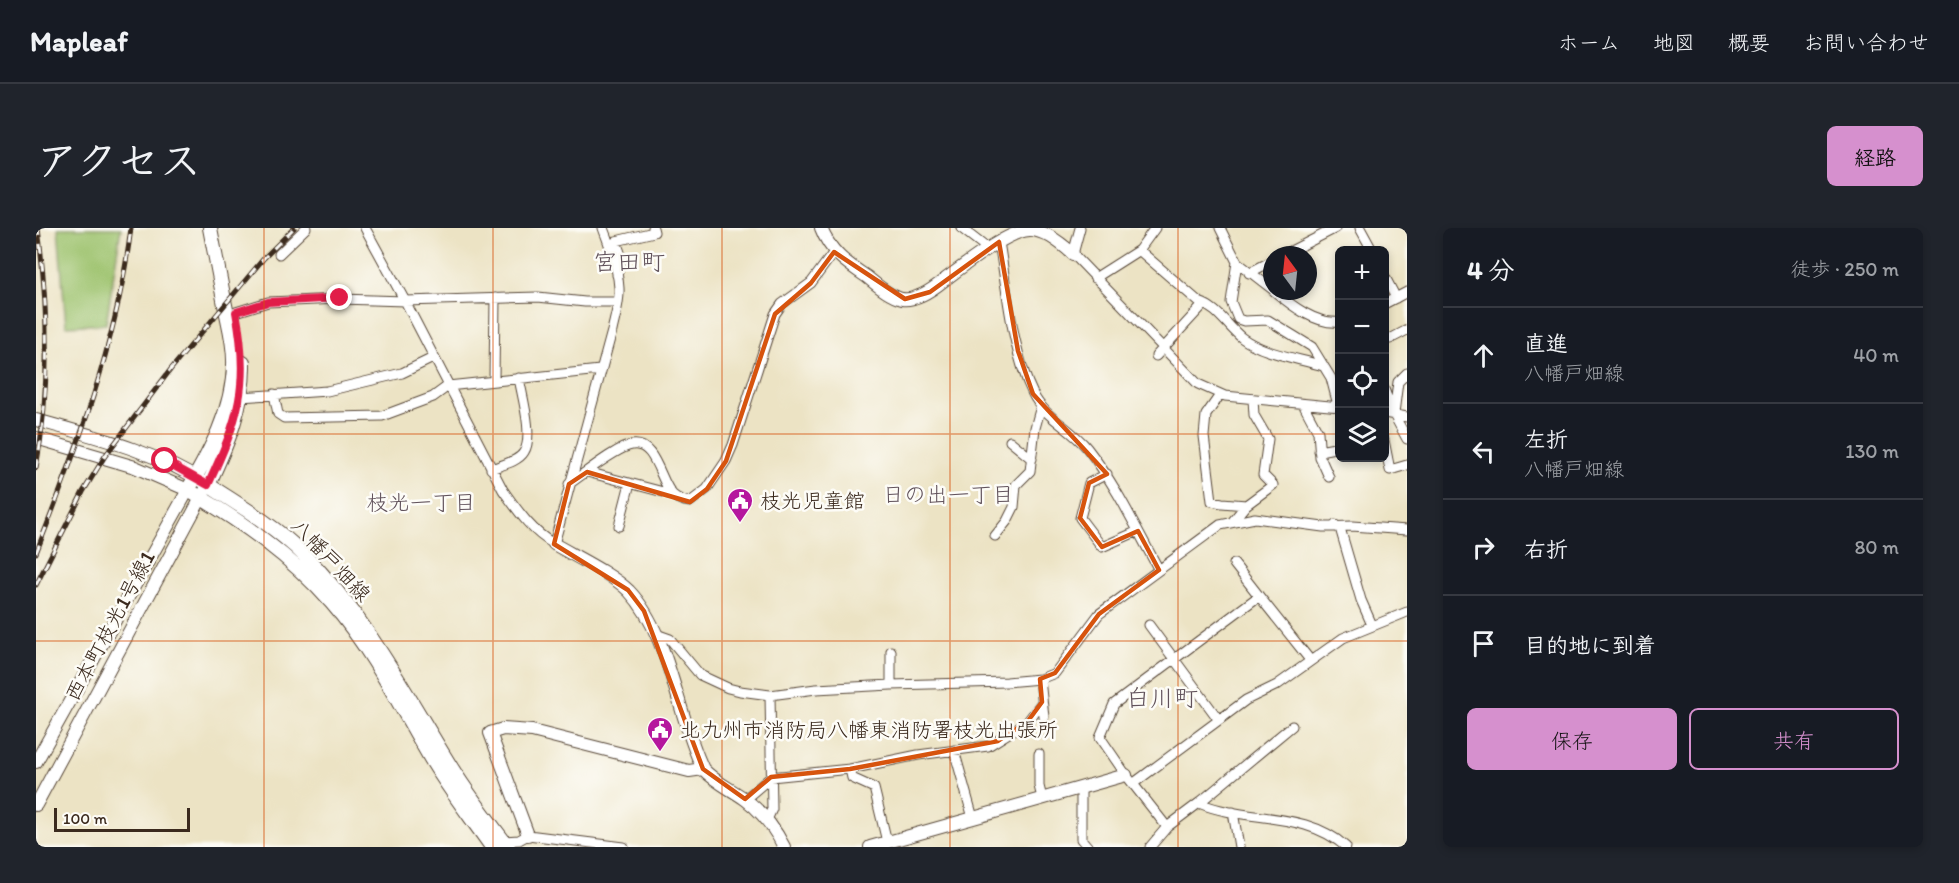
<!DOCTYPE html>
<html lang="ja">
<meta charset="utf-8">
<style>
:root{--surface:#171b24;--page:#20242c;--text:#f1f3f6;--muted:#9ea1a6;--line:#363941;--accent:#d690ce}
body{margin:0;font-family:Itim,"Klee One",sans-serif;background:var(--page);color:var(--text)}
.controls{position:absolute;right:18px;top:18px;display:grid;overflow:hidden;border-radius:9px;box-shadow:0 3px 9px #0003}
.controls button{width:54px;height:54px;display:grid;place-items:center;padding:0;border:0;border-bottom:2px solid var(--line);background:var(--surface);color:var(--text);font:30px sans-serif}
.compass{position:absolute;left:1227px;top:18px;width:54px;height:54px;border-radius:50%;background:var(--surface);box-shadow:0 3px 9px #0003;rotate:345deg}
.scale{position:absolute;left:18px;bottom:15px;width:136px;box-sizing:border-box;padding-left:6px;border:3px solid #3b2a1e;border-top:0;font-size:16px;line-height:21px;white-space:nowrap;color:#3b2a1e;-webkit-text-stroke:4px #fdfcf7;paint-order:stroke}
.stop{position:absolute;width:18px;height:18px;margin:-14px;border:4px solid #e11d48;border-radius:50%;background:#fff}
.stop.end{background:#e11d48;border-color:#fff;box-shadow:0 2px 6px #0008}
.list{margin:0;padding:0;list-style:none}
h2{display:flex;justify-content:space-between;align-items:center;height:78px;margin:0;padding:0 24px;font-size:26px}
h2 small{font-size:20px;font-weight:400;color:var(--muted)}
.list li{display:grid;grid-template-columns:39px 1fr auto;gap:18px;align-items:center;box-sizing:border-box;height:96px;padding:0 24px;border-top:2px solid var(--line)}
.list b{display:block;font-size:22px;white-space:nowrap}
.list p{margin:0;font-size:20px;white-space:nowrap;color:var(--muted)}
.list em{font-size:20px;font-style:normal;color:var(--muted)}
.actions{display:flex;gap:12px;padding:18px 24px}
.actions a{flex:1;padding:14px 0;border:2px solid var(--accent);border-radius:9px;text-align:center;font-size:21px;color:var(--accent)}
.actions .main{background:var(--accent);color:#111}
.icon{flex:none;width:33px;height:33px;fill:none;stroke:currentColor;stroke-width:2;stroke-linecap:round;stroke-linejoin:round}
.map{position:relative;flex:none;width:1371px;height:619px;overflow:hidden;border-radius:9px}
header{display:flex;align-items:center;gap:36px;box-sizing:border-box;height:84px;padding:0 30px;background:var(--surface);border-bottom:2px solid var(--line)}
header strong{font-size:28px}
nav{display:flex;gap:33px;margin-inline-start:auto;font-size:21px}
.intro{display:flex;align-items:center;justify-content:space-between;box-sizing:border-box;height:144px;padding:0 36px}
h1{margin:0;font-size:42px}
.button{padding:15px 27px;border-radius:9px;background:var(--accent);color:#111;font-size:21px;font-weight:700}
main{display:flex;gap:36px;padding:0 36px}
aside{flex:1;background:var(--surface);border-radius:9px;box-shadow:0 3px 9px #0003}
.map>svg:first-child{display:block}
.green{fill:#9dc26d;stroke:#6c7646;stroke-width:1.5}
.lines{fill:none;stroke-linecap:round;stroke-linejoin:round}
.street-casing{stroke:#564637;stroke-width:11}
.secondary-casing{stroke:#564637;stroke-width:14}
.primary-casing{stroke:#564637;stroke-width:16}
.street{stroke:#fff;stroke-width:9}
.secondary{stroke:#fff;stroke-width:12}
.primary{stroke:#fff;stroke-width:14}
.rail-casing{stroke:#3b2a1e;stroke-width:5}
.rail{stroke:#fdfcf7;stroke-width:3;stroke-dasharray:9;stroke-linecap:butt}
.route{stroke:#e11d48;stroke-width:8}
.marked{fill:none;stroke:#d7540e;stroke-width:4.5;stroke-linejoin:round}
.grid{fill:none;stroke:#d7540e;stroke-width:1.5;stroke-opacity:0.55}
.labels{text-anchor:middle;stroke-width:5;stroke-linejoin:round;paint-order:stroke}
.poi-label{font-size:21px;fill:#3b2a1e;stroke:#fdfcf7;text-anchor:start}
.street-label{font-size:21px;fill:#3b2a1e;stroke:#fdfcf7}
.neighbourhood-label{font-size:22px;fill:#62535c;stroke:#fdfcf7}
.quarter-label{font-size:24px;fill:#62535c;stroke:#fdfcf7}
</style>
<header>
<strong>Mapleaf</strong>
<nav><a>ホーム</a><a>地図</a><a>概要</a><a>お問い合わせ</a></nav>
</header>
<div class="intro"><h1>アクセス</h1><a class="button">経路</a></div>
<main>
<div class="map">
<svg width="1371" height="619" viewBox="0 0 1371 619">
<rect width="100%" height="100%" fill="#fdfcf7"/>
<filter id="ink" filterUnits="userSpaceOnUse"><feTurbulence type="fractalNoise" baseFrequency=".0167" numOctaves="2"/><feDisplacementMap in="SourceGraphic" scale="12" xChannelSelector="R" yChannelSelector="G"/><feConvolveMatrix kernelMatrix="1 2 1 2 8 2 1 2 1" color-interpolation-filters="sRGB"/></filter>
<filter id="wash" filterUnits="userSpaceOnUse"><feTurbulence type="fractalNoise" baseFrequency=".008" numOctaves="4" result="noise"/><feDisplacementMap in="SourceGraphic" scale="24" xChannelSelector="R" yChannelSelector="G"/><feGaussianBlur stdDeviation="1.35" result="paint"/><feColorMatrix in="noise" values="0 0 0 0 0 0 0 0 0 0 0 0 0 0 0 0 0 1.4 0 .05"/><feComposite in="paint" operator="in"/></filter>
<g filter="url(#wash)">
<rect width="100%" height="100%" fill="#ece3c4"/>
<path class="green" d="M22,0h63l-15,96 -40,2z"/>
</g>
<g filter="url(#ink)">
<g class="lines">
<defs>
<path id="street" d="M329,0l40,73 98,189c15,21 29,42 51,54l58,-213c3,-14 8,-29 7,-43 -1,-20 -9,-42 -16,-60
M925,0l27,21
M1044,0l-7,26 125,130 27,12 115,11
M1184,0l17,34 35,27
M1324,0l12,22
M963,14c8,47 13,110 34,152 11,23 38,34 54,54 29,37 49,80 72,122
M1103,22l60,52c19,6 28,24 43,36 22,16 55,20 81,28
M243,26l27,-26
M1247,27l53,-27
M1201,34l-6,40 7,17 6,2 24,-1 44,27 19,31 6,23 -1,5
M1213,45l23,-12
M581,47l5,-17 -6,-17 38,-9 -1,-4
M1348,47l12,23
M1059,50l44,-28 16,-22
M1238,63c17,14 42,34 66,31
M1348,76l23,-12
M200,84l32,-10 72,-3 65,2 133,-4 47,5h33
M1354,111l17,-9
M1120,128l48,-52
M458,151l1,-81
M1348,161l10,26 13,24
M238,166l4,20 6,4 98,-2 51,-19 15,-11 152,-16
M1184,167l-14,20 -2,21 8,65 10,2 24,2
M204,169l87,-6 75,-18 31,-15
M1267,176l15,28 2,25 9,20
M1348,185l23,4
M1358,185l4,-31 9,-9
M1348,212l6,30 17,-5
M974,213l22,18
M1283,223l21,-4
M455,241c10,-4 27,-7 33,-17 10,-16 -2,-56 -5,-74
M551,244l84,22
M1071,246l-18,9 -9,35 22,29 36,-16
M533,256c15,-10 48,-37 63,-39 24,-4 28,38 41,50 5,5 11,6 17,7l17,-13 19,-28 7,-16 42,-131 7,-10 29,-21 23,-31
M1196,294l14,-17 27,-20 -10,-10 5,-36 -14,-24 -1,-16
M1299,297l5,3 21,72 11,25
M583,298l11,-43
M959,308l12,-15 7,-14 2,-22 14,-14 5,-43 6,-22
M1198,336l25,32
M1113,397l70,95
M620,406l14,5 30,36 28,13 12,3 30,4 46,-6 75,-4 116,-3 33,-3 15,-6 44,-59 121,-89 35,-7 68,9 29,-1 55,4
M855,423v34
M1004,451l4,38
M918,522l19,68
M1003,526v32l3,12
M814,541l2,9 22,10 13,54
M1098,555l112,-83 31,-15 66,-47 64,-26
M1045,560v51l7,8
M709,571l26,-22 79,-8 68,-14 70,-9 40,-25 14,-19
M1163,575l93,-77
M1197,584l6,35
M731,592l5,-11 -2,-114
M1131,599l-41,-52 -26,-38 14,-33 145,-108 51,64
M468,613l15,-1 9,-5 96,12
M1114,619l17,-20 32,-24c48,20 106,7 147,44"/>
<path id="secondary" d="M785,0c9,24 25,35 46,49 10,8 22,19 35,22 14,2 31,-10 41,-18 18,-13 65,-51 87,-51 15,0 32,14 43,24
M0,192c60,17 119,31 172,65l-172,320
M0,210l99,29 53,23 -152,272
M518,316c22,13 58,30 75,47 41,43 48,125 74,178 12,13 28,20 42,30 17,13 30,30 39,48
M492,607l-38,-102 13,-4 29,2 157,40 14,-2
M834,619l256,-72"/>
<path id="primary" d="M174,0c5,26 10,52 15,77 4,20 10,40 9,60 -1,45 -24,87 -46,125 53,31 103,66 144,113 40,46 67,101 98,154 18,31 41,60 62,90
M207,135c1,44 -17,83 -35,122 33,21 68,42 96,70 62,62 102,140 148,214 17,27 37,53 56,78"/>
</defs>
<use href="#street" class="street-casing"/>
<use href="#secondary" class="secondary-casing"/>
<use href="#primary" class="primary-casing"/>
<use href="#street" class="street"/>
<use href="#secondary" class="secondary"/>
<use href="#primary" class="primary"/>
<defs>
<path id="rail" d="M0,240c15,-79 12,-161 2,-240
M0,325c42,-106 81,-211 95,-325
M0,357l47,-93 22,-36 66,-87 93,-111 30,-30"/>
</defs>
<use href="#rail" class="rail-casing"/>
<use href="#rail" class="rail"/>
</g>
</g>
<g class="lines" filter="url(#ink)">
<path class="route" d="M129,233l43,24c31,-67 42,-100 28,-173l32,-10 72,-4"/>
</g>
<path class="marked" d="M963,14l19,109 15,43 74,80 -18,9 -9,35 22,29 36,-16 21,39 -60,44 -44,59 -15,6 2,23 -14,19 -30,20 -148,28 -79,8 -26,22 -42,-30 -59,-158 -16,-21 -74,-46 15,-60 18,-12 103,30 17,-13 19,-28 49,-147 36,-31 23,-31 71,47 25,-7z"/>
<path class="grid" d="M228,0v619M457,0v619M686,0v619M914,0v619M1142,0v619M0,206h1304M1348,206h23M0,413h1371"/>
<defs>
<symbol id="civic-pin" viewBox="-11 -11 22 30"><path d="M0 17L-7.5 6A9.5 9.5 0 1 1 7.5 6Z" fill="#b5179e" stroke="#fdfcf7"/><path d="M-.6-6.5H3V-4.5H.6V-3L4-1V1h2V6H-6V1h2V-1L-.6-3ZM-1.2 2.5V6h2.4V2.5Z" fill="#fff"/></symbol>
</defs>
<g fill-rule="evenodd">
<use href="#civic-pin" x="689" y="258" width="30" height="40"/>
<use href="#civic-pin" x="609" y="487" width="30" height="40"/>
</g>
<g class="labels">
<g class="poi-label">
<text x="724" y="280">枝光児童館</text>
<text x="644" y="509">北九州市消防局八幡東消防署枝光出張所</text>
</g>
<g class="street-label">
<text transform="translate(295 332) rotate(47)" y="7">八幡戸畑線</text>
<text transform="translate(74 398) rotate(-62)" y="7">西本町枝光1号線1</text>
</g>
<g class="neighbourhood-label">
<text x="912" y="274">日の出一丁目</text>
<text x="385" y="282">枝光一丁目</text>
</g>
<g class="quarter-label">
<text x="593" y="42">宮田町</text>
<text x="1126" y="478">白川町</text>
</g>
</g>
</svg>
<div class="controls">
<button>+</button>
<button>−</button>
<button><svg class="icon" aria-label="locate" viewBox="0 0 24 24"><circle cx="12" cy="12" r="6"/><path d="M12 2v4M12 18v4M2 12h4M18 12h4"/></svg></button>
<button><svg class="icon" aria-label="layers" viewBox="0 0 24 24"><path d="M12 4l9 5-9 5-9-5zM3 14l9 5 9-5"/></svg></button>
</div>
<svg class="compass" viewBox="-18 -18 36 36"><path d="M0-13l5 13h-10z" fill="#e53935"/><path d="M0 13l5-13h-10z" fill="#9ea1a6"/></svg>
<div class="scale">100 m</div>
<div class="stop" style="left:129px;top:233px"></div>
<div class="stop end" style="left:304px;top:70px"></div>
</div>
<aside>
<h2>4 分<small>徒歩 · 250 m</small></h2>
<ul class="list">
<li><svg class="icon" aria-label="ahead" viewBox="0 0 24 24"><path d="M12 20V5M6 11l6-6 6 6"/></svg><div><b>直進</b><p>八幡戸畑線</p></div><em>40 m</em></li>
<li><svg class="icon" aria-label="left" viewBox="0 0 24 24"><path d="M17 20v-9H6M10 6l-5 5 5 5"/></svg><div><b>左折</b><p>八幡戸畑線</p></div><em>130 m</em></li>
<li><svg class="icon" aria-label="right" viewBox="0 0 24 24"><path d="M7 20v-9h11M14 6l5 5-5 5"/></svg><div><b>右折</b></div><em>80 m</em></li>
<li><svg class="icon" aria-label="arrive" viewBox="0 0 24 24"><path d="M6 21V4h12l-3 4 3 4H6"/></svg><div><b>目的地に到着</b></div></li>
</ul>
<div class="actions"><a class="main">保存</a><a>共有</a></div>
</aside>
</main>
